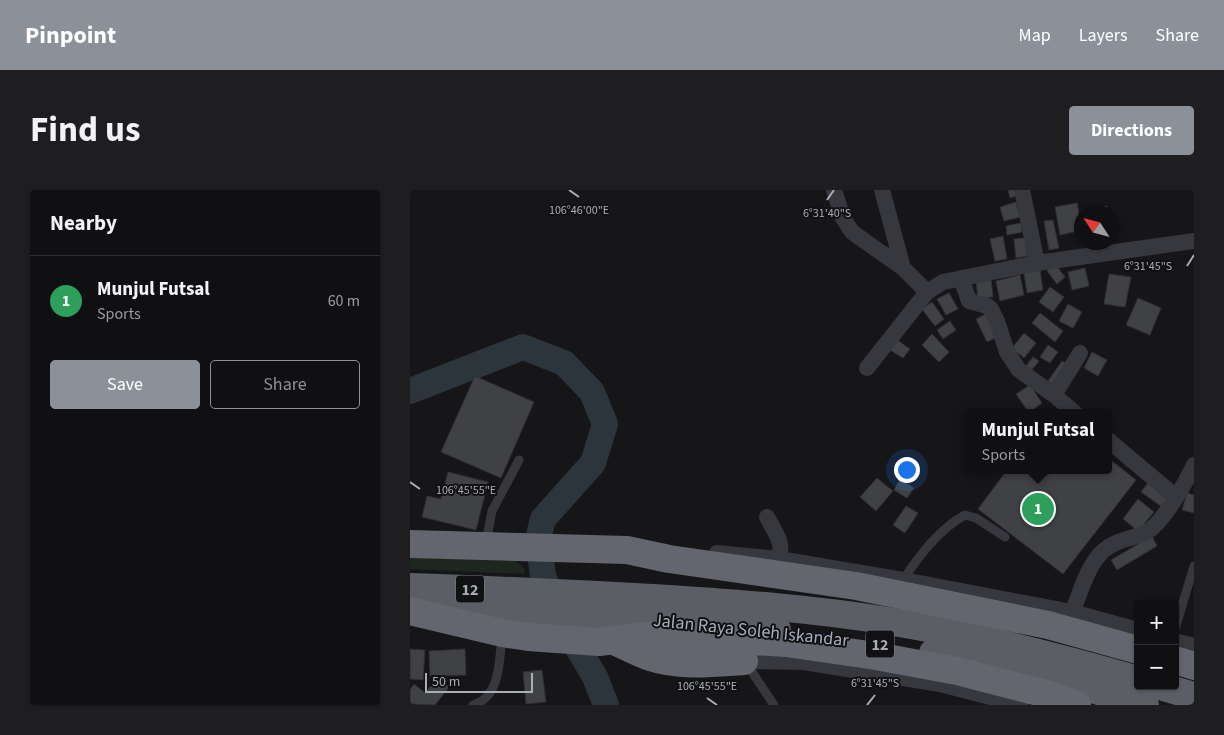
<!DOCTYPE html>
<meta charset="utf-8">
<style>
:root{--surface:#101012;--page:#1e1e20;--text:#f1f3f6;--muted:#9c9d9f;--line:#303032;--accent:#8c9099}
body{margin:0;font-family:"Source Sans 3",sans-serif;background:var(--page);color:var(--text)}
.controls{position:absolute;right:15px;bottom:15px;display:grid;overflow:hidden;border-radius:5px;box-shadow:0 1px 4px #0004}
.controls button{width:45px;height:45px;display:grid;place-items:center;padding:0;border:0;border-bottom:1px solid var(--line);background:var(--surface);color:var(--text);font:25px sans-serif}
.compass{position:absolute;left:664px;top:15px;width:45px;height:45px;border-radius:50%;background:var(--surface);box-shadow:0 1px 4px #0004;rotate:306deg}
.scale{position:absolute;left:15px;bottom:12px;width:108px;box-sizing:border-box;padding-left:5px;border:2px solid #a8adb8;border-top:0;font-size:14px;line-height:18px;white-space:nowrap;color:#a8adb8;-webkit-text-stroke:4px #111113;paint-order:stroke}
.you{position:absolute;left:496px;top:279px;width:18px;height:18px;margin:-12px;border:4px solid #fff;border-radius:50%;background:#1a73e8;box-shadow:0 0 0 8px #1a73e833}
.badge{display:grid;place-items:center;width:32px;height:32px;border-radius:50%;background:var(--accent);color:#fff;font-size:16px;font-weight:700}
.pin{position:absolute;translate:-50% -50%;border:2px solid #fff;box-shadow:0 1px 5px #0006}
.popup{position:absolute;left:554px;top:219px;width:148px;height:65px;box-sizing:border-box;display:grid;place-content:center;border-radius:5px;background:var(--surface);filter:drop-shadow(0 1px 4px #0005);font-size:16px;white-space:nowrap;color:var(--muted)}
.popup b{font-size:19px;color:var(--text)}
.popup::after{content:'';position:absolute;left:50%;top:100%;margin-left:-10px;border:10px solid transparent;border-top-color:var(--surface)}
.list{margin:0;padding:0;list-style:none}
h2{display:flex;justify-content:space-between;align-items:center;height:65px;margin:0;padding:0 20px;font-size:21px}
h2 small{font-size:16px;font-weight:400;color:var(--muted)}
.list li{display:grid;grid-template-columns:32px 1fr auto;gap:15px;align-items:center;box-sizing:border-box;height:90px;padding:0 20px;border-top:1px solid var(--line)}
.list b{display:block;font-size:19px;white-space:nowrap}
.list p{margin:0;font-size:16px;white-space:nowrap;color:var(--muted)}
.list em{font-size:16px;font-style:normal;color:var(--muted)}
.actions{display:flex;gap:10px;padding:15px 20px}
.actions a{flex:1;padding:11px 0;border:1px solid var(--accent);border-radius:5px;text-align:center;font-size:18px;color:var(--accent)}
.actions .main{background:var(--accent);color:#fff}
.map{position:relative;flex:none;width:784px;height:515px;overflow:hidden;border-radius:5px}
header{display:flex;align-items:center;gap:30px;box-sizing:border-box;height:70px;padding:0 25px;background:var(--accent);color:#fff}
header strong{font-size:24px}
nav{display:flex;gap:28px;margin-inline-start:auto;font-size:18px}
.intro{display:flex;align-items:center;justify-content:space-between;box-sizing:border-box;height:120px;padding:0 30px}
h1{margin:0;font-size:35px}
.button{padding:12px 22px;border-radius:5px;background:var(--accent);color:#fff;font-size:18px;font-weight:700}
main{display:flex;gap:30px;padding:0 30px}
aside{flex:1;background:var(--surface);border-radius:5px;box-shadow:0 1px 4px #0004}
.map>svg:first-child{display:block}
.green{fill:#1e261f}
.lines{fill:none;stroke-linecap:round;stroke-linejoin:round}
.river{stroke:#2c353c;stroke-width:26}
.building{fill:#404145;stroke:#303034}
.service{stroke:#37383d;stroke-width:9}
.minor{stroke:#37383d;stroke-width:16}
.trunk{stroke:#5b5e65;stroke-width:28}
.motorway{stroke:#63666e;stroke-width:28}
.ticks{fill:none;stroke:#a8adb8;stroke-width:2}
.labels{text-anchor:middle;stroke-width:4;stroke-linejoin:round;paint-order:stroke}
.shield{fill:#111113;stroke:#7b7e86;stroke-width:1}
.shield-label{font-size:16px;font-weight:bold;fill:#a8adb8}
.street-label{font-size:18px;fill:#a8adb8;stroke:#111113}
.ticks-label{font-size:12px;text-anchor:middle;fill:#a8adb8;stroke:#111113;stroke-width:4;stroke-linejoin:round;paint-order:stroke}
</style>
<header>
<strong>Pinpoint</strong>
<nav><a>Map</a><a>Layers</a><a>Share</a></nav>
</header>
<div class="intro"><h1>Find us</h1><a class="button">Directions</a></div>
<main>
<aside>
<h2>Nearby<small></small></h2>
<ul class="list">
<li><span class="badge" style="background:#2e9e5b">1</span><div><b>Munjul Futsal</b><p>Sports</p></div><em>60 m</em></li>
</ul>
<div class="actions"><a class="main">Save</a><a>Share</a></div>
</aside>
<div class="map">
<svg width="784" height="515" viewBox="0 0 784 515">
<rect width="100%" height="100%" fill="#161618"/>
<path class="green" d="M0,365l103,3 12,11 -1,5 -114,-5z"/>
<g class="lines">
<path class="river" d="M0,201l113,-44 41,16 28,29 13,32 -12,39 -50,56 -5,20 5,37 19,45 33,56 11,28"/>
</g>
<path class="building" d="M598,0h10l2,5 -10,3z
M606,12l4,15 -16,4 -4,-14z
M667,13l5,27 -22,5 -5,-28z
M697,16v6h-22l-1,-3z
M643,30l6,28 -10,2 -5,-29z
M611,33l1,9 -15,3 -1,-9z
M593,46l4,23 -12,2 -5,-22z
M615,48l2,18 -11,2 -2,-19z
M645,74l10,13 -8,7 -10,-13z
M675,78l4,18 -17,4 -4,-18z
M630,80l3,20 -16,3 -3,-20z
M699,84l22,3 -6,30 -21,-3z
M610,85l4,20 -24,6 -4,-20z
M581,89l2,18 -15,2 -2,-18z
M640,97l14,10 -11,15 -14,-10z
M539,103l9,16 -12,6 -9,-16z
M728,108l23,10 -11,27 -24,-10z
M522,112l12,17 -9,7 -13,-17z
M658,114l14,8 -9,16 -14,-7z
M630,123l23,18 -8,11 -23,-19z
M576,124l11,23 -10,5 -11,-23z
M540,131l6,9 -13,9 -6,-9z
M614,143l12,10 -12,15 -12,-10z
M522,144l17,18 -10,10 -17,-17z
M487,150l13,9 -7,9 -13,-8z
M638,155l10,7 -8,11 -10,-6z
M682,162l15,8 -9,16 -14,-8z
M623,167l6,4 -8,10 -6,-4z
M652,171l7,4 -15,20 -6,-4z
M65,186l59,26 -33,76 -60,-26z
M620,195l12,18 -13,10 -13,-19z
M698,268l28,22 -73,94 -85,-65 29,-39h101z
M38,282l40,10 -12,48 -54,-13 5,-21 14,3z
M467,288l16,13 -17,20 -16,-14z
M490,289l14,9 -7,10 -13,-8z
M740,290l20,15 -8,12 -21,-15z
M777,303l7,2v18l-12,-3z
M728,309l16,13 -16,19 -15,-12z
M496,316l12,7 -13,20 -12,-8z
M742,346l5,10 -40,24 -6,-10z
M0,459l15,1 -2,30 -13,-1z
M55,459l1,26 -36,1 -1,-25z
M132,480l4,32 -20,2 -3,-32z
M28,487l11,10 -14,18 -25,-1v-14l4,-6 11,9z"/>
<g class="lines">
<path class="service" d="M76,352l6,-31 27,-51
M493,390c16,-24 36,-51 62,-65l11,3 29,19
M765,439l19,-63
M336,473l28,42
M63,515c28,-8 26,-45 29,-68"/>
<path class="minor" d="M424,0l9,28 9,14 51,36 24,24
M472,0l21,78
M612,0l15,73
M551,88l8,23 18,5 4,3 6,12 10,31 12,18 35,25 21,18
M457,178l60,-76 16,-10 94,-19 157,-22
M644,205l26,-42
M698,250l68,57
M357,327c8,16 17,24 12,42
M307,363l62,6 124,21 169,32 66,18
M662,422c9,-20 15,-46 31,-61 12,-11 28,-12 42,-18 17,-8 41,-51 49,-68
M765,451l19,5
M334,471l60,1 136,22 81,21"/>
<path class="trunk" d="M0,397c87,3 173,7 260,12 73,5 146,10 218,22 85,14 168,35 250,59
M23,419l176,8 123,9 45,4
M523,463l119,24 93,28
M750,496l34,10"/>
<path class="motorway" d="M0,354l217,6 42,9 187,27 192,39 90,25
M0,421l92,22 26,4 71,5 54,-7 133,8 90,13 81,15 93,24 27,10
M204,451c12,5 24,12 36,16 30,10 63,6 94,4
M765,470l19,6"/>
</g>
<path class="ticks" d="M159,0l10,7M417,10l7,-10M777,76l7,-11M0,292l10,7M297,508l10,7M457,515l8,-10"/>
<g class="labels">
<g class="shield">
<rect x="46" y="385.5" width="28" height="27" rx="4"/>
<rect x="456" y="440.5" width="28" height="27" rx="4"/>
</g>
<g class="shield-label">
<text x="60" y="405">12</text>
<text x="470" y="460">12</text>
</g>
<g class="street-label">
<text transform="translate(341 440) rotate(6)" y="6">Jalan Raya Soleh Iskandar</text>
</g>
</g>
<g class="ticks-label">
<text x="169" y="24">106°46'00"E</text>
<text x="417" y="27">6°31'40"S</text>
<text x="738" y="80">6°31'45"S</text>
<text x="56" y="304">106°45'55"E</text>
<text x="465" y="497">6°31'45"S</text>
<text x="297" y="500">106°45'55"E</text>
</g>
</svg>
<div class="controls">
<button>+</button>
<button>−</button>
</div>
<svg class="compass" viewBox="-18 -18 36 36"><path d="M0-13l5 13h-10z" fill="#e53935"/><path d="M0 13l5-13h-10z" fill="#9c9d9f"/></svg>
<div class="scale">50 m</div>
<div class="you"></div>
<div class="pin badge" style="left:628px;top:319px;background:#2e9e5b">1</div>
<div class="popup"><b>Munjul Futsal</b>Sports</div>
</div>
</main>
